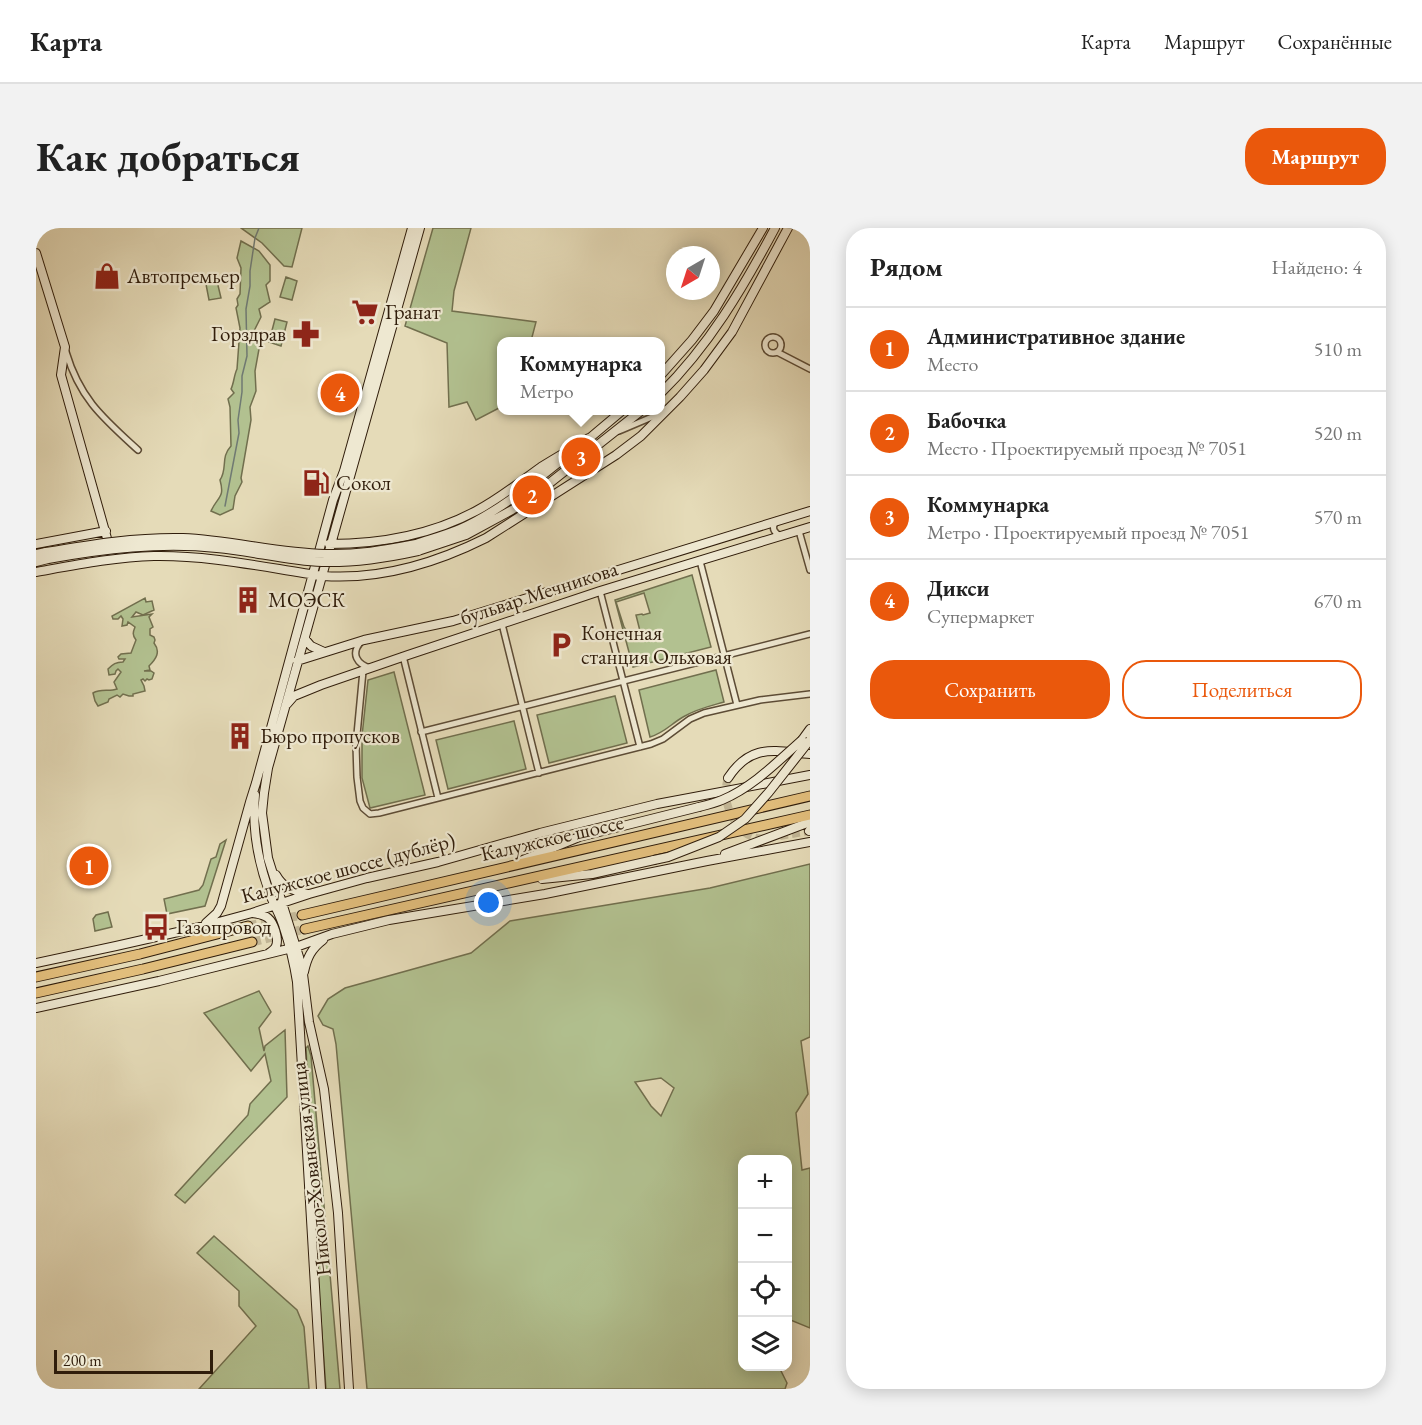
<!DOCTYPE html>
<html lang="ru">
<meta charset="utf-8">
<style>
:root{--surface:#fff;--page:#f2f2f2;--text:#222;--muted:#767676;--line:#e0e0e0;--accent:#ea580c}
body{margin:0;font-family:"EB Garamond",serif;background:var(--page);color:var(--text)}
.controls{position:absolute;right:18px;bottom:18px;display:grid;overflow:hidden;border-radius:12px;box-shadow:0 3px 15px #0003}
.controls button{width:54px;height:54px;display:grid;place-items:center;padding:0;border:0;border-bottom:2px solid var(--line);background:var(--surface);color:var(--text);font:30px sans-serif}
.compass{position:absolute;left:630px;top:18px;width:54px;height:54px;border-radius:50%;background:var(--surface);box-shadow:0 3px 15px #0003;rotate:219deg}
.scale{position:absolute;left:18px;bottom:15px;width:159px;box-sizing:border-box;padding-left:6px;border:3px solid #301d0b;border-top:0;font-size:16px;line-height:21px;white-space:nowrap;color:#301d0b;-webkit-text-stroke:4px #eee8d1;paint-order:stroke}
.you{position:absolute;left:453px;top:675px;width:21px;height:21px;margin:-15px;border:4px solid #fff;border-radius:50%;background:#1a73e8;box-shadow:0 0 0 9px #1a73e833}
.badge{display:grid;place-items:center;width:39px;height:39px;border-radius:50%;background:var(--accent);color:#fff;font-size:20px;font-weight:700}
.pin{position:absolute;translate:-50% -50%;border:3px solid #fff;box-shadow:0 2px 6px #0006}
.popup{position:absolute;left:461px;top:109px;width:168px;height:78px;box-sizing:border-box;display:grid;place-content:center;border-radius:12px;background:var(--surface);filter:drop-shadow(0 2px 4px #0005);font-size:20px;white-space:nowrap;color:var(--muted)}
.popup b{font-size:22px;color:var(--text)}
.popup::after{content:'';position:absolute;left:50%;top:100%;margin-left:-12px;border:12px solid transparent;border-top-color:var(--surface)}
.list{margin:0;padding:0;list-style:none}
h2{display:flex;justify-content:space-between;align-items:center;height:78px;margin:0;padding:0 24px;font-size:26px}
h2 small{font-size:20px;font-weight:400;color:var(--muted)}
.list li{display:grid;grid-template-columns:39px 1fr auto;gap:18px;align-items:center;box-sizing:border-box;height:84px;padding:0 24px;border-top:2px solid var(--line)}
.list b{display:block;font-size:22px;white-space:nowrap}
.list p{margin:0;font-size:20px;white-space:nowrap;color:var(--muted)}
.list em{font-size:20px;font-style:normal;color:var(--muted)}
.actions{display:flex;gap:12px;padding:18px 24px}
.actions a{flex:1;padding:14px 0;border:2px solid var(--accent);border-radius:24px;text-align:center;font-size:21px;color:var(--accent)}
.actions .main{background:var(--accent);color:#fff}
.icon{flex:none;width:33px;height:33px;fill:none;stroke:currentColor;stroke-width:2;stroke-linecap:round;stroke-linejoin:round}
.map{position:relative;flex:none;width:774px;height:1161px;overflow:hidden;border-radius:24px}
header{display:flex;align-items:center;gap:36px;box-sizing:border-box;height:84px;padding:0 30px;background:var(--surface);border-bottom:2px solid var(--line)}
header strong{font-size:28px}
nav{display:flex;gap:33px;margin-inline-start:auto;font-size:21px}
.intro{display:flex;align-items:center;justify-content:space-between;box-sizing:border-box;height:144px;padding:0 36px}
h1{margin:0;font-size:42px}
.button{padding:15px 27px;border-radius:24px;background:var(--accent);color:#fff;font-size:21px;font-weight:700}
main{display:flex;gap:36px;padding:0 36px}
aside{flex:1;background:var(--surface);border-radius:24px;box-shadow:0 3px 15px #0003}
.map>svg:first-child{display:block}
.green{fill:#b2c190;stroke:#716f4e;stroke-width:1.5;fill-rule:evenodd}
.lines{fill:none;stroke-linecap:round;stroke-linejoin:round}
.stream{stroke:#707a73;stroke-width:1.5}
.secondary-tunnel{stroke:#c1b595;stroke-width:8;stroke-dasharray:8 4;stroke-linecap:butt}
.highway-tunnel{stroke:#c1b595;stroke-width:9;stroke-dasharray:9 4.5;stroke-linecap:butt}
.street-casing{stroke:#5d4c36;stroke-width:8}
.secondary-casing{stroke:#301d0b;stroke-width:10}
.highway-casing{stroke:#301d0b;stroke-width:11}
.street{stroke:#eee8d1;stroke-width:5}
.secondary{stroke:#eee8d1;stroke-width:8}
.highway{stroke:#e2be7c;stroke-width:9}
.secondary-bridge-casing{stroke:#301d0b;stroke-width:10;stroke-linecap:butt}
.secondary-bridge{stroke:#eee8d1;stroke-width:8}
.labels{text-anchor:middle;stroke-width:4.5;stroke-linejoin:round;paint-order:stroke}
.poi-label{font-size:21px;fill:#301d0b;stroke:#eee8d1;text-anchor:start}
.street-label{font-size:21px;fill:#301d0b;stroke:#eee8d1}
</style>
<header>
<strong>Карта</strong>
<nav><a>Карта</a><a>Маршрут</a><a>Сохранённые</a></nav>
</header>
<div class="intro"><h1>Как добраться</h1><a class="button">Маршрут</a></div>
<main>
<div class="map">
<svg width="774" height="1161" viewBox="0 0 774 1161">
<rect width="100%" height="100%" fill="#e5dbb8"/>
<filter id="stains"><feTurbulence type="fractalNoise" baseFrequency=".00333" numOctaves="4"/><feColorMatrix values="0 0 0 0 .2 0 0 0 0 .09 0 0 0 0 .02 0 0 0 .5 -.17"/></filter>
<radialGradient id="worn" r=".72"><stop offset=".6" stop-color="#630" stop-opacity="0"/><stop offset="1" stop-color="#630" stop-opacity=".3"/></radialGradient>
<path class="green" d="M205,0h61l-10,39 -8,-1 -22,-23z
M397,0h38l-17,63 -2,20 84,11 -5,19h-29l-1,66 -25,13 -9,-18 -18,5 -2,-64 -42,-17z
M205,13l18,10 11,14v16l-4,4 4,17 -11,7 2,8 -7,14 7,7 -6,33 1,20 -6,16 1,13 -10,58 1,4 -7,14 -2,13 -13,6 -9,-4c7,-15 14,-13 9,-31 8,-12 0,-22 11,-34l-1,-39 -2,-8 6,-6 -3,-4c3,-6 3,-14 6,-20l3,-41 -4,-20 2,-3 -1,-6 3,-5 1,-26 -4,-10z
M180,49l5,21 -12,2 -4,-21z
M250,49l11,4 -5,19 -12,-3z
M239,91l12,3 -6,24 -12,-4z
M656,347l19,72 -78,20 -18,-67zM608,365l6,20 -7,2 -1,-1 -6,1 4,16 -11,3 -5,-7 -8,-25z
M109,370l1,4 6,-1 2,9 -11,5 -7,-3 -4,5 20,-3 -3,3 4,10 -3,2v6l4,2 1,3 -1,3c7,9 2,16 -5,23l1,4 -6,1h7l3,2 -2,6 -3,1 -2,-1 -2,2 -2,-2 -2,1 3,6 1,5 -12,3v2h-4l-6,-2 -3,3 -3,-2 -8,4 -1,3 -10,4 -3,-5 -2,-8c8,-5 16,-1 24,-4l-3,-7 7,-10 -3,-3 -2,2 -1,3 -6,1 -1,-6c5,-5 8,-7 15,-7l2,-3h-6l-1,-2 3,-3 10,-1 5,-13c-4,-5 -3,-8 -1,-13l-7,-5 -1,3 -5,1 1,-7 -2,-3 -3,3h-5l-1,-3z
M680,442l8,32c-14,4 -28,7 -41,15 -12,7 -19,16 -33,20l-11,-47z
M358,444l31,123 -55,13 -8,-30v-42l6,-56z
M579,468l12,47 -78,20 -12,-48z
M478,493l12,48 -78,20 -12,-49z
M190,612l-21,66 -38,8 -3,-15 35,-9 4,-5 8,-26 5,-2 4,-13z
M774,636v173l-9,4 7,53 -12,19 6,57 8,-2v160l-22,-9v-159h-46v206l37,1 8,16 -2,6h-418l-31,-345 -3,-15 -10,-4 -5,-9 10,-17 17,-11 126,-35 39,-32 200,-33zM625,850l13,10 -13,28 -10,-10 -16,-24z
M72,684l4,15 -17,4 -2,-12 3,-4z
M223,763l12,21 -12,16 5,23 1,-5 20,-16 2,67 -102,106 -10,-8 73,-80 2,-11 21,-23 -6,-27 -14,17 -47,-58z
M272,818l3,10 29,333h-14l-10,-137 -10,-204z
M178,1008l83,74 7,17 5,62h-110l57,-63 -17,-20v-15l-42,-38z"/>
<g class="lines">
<path class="stream" d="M189,278l14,-73 -1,-13 4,-28v-16l5,-20 -1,-47 4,-23v-15l5,-33 4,-10"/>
<path class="secondary-tunnel" d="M692,550c-2,6 -3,13 -2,19 2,19 18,45 39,41
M744,608l29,-5"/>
<path class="highway-tunnel" d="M212,698l54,-11
M216,714l53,-13"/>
<defs>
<path id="street" d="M729 117a8 8 0 1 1 16 0a8 8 0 1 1-16 0Z
M30,124c14,47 37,66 72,98
M741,124l33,17
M583,203l33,-14 13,-8
M740,293c-5,7 -2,12 5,15
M763,303l11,39
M664,333l37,144
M564,363l40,156
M466,396l37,149
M324,415c-9,11 -3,21 10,25
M367,428l35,142
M327,443l-7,74 1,32 3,24 3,7 7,6 9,-1 272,-69 12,-5 27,-20 14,-6 56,-13 50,-6
M385,504l389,-98"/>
<path id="secondary" d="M0,25l29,94 -4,28 49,174
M624,148l32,-36 22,-29 49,-83
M624,166c49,-48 83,-106 115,-166
M549,214l38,-32
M0,316l70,-13
M293,316c51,0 102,-9 147,-33 23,-12 44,-29 65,-44 16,-10 32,-19 48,-29
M380,316c15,-5 30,-9 44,-15 40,-18 74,-47 108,-74
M382,323l48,-16 46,-25 20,-13 110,-87
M0,326l10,-2
M0,334l12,-3
M0,344c39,-7 79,-15 118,-16 57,-1 113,12 169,20 56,4 113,-13 163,-38l130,-83 25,-19 39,-39 24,-27 28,-38 56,-104
M269,411l6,7 13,6
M261,433l67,-21 89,-19 357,-110
M251,476l7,-8 27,-11 87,-30 192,-64 210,-64
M766,512l8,-11
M692,550c23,-35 45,-27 82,-24
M219,567c-3,34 3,67 15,99 4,12 11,22 14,34 6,18 10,35 13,54l24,407
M773,603l1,-1
M689,626l85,-32
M487,632l56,-23 120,-30
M240,647c8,14 17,15 32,19
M506,651l50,-5 62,-14
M217,685c5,1 10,1 15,5 6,5 11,21 8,28 -1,3 -4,5 -7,7
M170,695l11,-10 4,-7 29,-104 6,-19 77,-283 11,-29 68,-243
M0,735l80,-17 84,-19 52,-14 57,-19 58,-16 71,-16 102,-29 117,-29 153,-29
M268,744c3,-14 7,-23 19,-32
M0,780l123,-27 137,-34 36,-13 57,-14 156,-26 162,-33 103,-19
M313,1161l-11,-176 -14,-124 -15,-67 -6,-48 -4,-17 -31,-99 -6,-45 2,-20 4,-25 152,-540"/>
<path id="highway" d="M266,687l508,-119
M269,701l505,-114
M0,749l104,-23 108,-28
M0,765l107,-24 109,-27"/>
</defs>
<use href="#street" class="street-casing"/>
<use href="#secondary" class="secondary-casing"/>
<use href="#highway" class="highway-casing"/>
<use href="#street" class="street"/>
<use href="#secondary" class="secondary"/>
<use href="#highway" class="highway"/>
<defs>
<path id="secondary-bridge" d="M10,324c46,-8 91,-15 137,-14 48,2 94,15 142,16 31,1 60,-4 91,-10
M12,331c56,-10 112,-17 169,-11 35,3 70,13 105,14 33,1 64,-4 96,-11
M663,579c8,-2 16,-4 23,-7 31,-13 55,-38 80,-60
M618,632l14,-3 51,-20 26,-18 24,-27 41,-52"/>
</defs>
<use href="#secondary-bridge" class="secondary-bridge-casing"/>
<use href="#secondary-bridge" class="secondary-bridge"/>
</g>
<defs>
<symbol id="shop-bare" viewBox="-9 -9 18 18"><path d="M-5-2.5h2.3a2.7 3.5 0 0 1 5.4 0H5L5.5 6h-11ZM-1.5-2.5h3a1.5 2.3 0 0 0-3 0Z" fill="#8f2418" stroke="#eee8d1" stroke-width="2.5" paint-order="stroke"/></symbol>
<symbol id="supermarket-bare" viewBox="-9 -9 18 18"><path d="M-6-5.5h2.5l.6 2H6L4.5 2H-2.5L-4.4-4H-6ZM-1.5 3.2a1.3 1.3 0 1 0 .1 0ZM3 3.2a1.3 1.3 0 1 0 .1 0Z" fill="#8f2418" stroke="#eee8d1" stroke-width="2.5" paint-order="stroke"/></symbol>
<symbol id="pharmacy-bare" viewBox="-9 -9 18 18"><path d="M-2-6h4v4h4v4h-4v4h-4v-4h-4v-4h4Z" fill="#8f2418" stroke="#eee8d1" stroke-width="2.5" paint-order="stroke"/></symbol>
<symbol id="fuel-bare" viewBox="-9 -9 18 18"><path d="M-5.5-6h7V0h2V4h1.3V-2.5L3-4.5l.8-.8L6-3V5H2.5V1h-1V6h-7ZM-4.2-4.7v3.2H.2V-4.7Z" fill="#8f2418" stroke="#eee8d1" stroke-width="2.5" paint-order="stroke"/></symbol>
<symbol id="building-bare" viewBox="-9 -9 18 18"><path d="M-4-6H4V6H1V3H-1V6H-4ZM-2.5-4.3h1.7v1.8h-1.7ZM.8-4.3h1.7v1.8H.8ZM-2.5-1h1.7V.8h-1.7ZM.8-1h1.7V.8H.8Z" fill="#8f2418" stroke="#eee8d1" stroke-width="2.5" paint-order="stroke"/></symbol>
<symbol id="parking-bare" viewBox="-9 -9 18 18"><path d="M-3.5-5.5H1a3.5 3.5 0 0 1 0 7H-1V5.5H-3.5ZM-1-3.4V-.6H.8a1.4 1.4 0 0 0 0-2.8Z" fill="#8f2418" stroke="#eee8d1" stroke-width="2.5" paint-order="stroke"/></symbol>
<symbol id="bus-bare" viewBox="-9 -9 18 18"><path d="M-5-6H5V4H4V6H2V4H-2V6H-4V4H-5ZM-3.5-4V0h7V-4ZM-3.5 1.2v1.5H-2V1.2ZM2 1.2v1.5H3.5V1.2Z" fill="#8f2418" stroke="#eee8d1" stroke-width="2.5" paint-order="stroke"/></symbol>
</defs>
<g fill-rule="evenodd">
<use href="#shop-bare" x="52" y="29" width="38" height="38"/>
<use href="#supermarket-bare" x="310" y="65" width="38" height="38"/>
<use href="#pharmacy-bare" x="251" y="87" width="38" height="38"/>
<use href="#fuel-bare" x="261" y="236" width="38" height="38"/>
<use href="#building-bare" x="193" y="353" width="38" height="38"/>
<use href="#parking-bare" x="506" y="398" width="38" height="38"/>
<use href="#building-bare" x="185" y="489" width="38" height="38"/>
<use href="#bus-bare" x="101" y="680" width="38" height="38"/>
</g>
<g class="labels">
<g class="poi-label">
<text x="91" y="55">Автопремьер</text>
<text x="349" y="91">Гранат</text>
<text x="250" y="113" text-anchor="end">Горздрав</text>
<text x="300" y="262">Сокол</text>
<text x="232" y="379">МОЭСК</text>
<text x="545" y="412">Конечная<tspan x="545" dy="24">станция Ольховая</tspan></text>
<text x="224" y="515">Бюро пропусков</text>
<text x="140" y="706">Газопровод</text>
</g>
<g class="street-label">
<text transform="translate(503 365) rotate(-18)" y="7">бульвар Мечникова</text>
<text transform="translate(516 610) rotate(-13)" y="7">Калужское шоссе</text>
<text transform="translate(312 640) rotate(-15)" y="7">Калужское шоссе (дублёр)</text>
<text transform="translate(275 941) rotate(-97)" y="7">Николо-Хованская улица</text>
</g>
</g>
<rect width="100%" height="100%" filter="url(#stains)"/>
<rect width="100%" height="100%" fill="url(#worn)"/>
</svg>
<div class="controls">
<button>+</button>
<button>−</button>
<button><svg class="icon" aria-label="locate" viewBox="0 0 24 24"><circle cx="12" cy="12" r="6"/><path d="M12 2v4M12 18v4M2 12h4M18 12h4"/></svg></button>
<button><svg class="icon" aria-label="layers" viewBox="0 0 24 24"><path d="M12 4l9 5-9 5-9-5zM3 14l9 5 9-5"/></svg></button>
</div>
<svg class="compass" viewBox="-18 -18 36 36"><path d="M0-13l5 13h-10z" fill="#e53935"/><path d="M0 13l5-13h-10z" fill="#767676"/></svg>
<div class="scale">200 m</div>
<div class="you"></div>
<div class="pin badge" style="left:53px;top:638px">1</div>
<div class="pin badge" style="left:496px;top:267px">2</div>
<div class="pin badge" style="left:545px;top:229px">3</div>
<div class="popup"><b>Коммунарка</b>Метро</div>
<div class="pin badge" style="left:304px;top:165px">4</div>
</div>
<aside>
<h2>Рядом<small>Найдено: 4</small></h2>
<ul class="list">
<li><span class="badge">1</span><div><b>Административное здание</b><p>Место</p></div><em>510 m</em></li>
<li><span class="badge">2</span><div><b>Бабочка</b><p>Место · Проектируемый проезд № 7051</p></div><em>520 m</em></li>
<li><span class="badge">3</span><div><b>Коммунарка</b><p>Метро · Проектируемый проезд № 7051</p></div><em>570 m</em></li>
<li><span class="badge">4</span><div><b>Дикси</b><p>Супермаркет</p></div><em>670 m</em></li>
</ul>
<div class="actions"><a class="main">Сохранить</a><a>Поделиться</a></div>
</aside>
</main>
